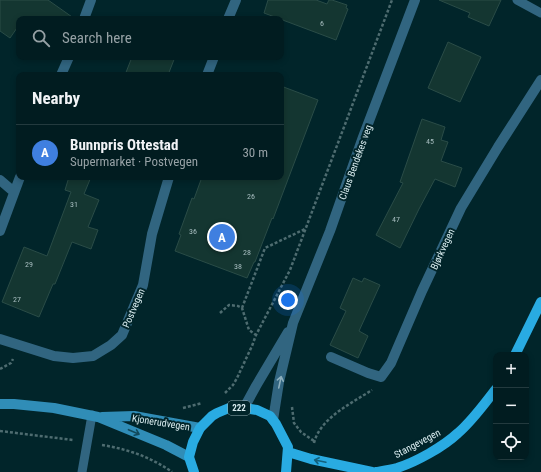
<!DOCTYPE html>
<meta charset="utf-8">
<style>
:root{--surface:#011c20;--page:#0b2529;--text:#f1f3f6;--muted:#96a1a5;--line:#233a3e;--accent:#e0af34}
body{margin:0;font-family:"Roboto Condensed",sans-serif;background:var(--page);color:var(--text)}
.controls{position:absolute;right:12px;bottom:12px;display:grid;overflow:hidden;border-radius:8px;box-shadow:0 2px 6px #0003}
.controls button{width:36px;height:36px;display:grid;place-items:center;padding:0;border:0;border-bottom:1px solid var(--line);background:var(--surface);color:var(--text);font:20px sans-serif}
.you{position:absolute;left:288px;top:300px;width:14px;height:14px;margin:-10px;border:3px solid #fff;border-radius:50%;background:#1a73e8;box-shadow:0 0 0 6px #1a73e833}
.badge{display:grid;place-items:center;width:26px;height:26px;border-radius:50%;background:var(--accent);color:#fff;font-size:13px;font-weight:700}
.pin{position:absolute;translate:-50% -50%;border:2px solid #fff;box-shadow:0 1px 4px #0006}
.list{margin:0;padding:0;list-style:none}
h2{display:flex;justify-content:space-between;align-items:center;height:52px;margin:0;padding:0 16px;font-size:17px}
h2 small{font-size:13px;font-weight:400;color:var(--muted)}
.list li{display:grid;grid-template-columns:26px 1fr auto;gap:12px;align-items:center;box-sizing:border-box;height:56px;padding:0 16px;border-top:1px solid var(--line)}
.list b{display:block;font-size:15px;white-space:nowrap}
.list p{margin:0;font-size:13px;white-space:nowrap;color:var(--muted)}
.list em{font-size:13px;font-style:normal;color:var(--muted)}
.icon{flex:none;width:22px;height:22px;fill:none;stroke:currentColor;stroke-width:2;stroke-linecap:round;stroke-linejoin:round}
.map{position:relative;flex:none;width:541px;height:472px;overflow:hidden}
.search{position:absolute;background:var(--surface);box-shadow:0 2px 6px #0003;left:16px;top:16px;width:268px;height:44px;display:flex;align-items:center;gap:10px;box-sizing:border-box;padding:0 14px;border-radius:8px;color:var(--muted);font-size:15px}
.panel{position:absolute;background:var(--surface);box-shadow:0 2px 6px #0003;left:16px;top:72px;width:268px;height:108px;border-radius:8px}
.map>svg:first-child{display:block}
.building{fill:#143631;stroke:#2a4c47}
.lines{fill:none;stroke-linecap:round;stroke-linejoin:round}
.path{stroke:#4e6c70;stroke-width:2.5;stroke-dasharray:3 2;stroke-linecap:butt}
.service{stroke:#316580;stroke-width:9}
.minor{stroke:#316580;stroke-width:10}
.tertiary{stroke:#316580;stroke-width:10}
.secondary{stroke:#308db7;stroke-width:10}
.primary{stroke:#29abe2;stroke-width:10}
.oneway{stroke:#8dafbd}
.oneway2{stroke:#11495b}
.oneway3{stroke:#13617d}
.labels{text-anchor:middle;stroke-width:4;stroke-linejoin:round;paint-order:stroke}
.number-label{font-size:8px;fill:#a8bec0}
.shield{fill:#01252a;stroke:#98b0b4;stroke-width:1}
.shield-label{font-size:9px;font-weight:bold;fill:#d9ecef}
.street-label{font-size:10px;fill:#d9ecef;stroke:#01252a}
</style>
<div class="map">
<svg width="541" height="472" viewBox="0 0 541 472">
<rect width="100%" height="100%" fill="#01252a"/>
<path class="building" d="M0,0h48l27,19h-56v6l-9,13 -10,-7z
M268,0h48l11,4 2,-4h3l15,5 -1,3 2,1 -12,31 -72,-27z
M439,0h62l-12,26 -21,-9 2,-4z
M448,42l33,15 -21,45 -32,-14z
M132,57h43l-7,18h-43z
M281,86l37,14 -45,119 -1,-1 -17,44h-1l-7,16 -72,-27 6,-16 -2,-1 13,-36 2,1 8,-22h79z
M422,119l23,8 -4,13 7,2 -7,19 21,7 -7,19 -20,-8 -16,30 -19,39 -24,-13 27,-52 -3,-1z
M69,177h22l-7,17 15,6 -11,27 10,3 -7,19 -19,-7 -17,42h-2l-14,33 -37,-15 22,-55 23,9 24,-64 -6,-2z
M353,278l9,4 2,-4 16,7 -21,46 9,5 -10,22 -28,-13 16,-34 -6,-3z"/>
<g class="lines">
<path class="path" d="M242,308l23,-60 40,-19
M220,313l9,-8 9,1 4,2 7,22 7,5
M0,369l11,-6 2,-4
M225,393l8,-8 4,-7 15,-32 4,-11 34,-65 102,-270
M292,407l2,16 7,9 13,9
M183,408l19,-5
M0,431l73,9
M314,443c6,-25 38,-40 58,-53
M102,445c25,4 49,12 70,27"/>
<path class="service" d="M517,0l24,13
M82,472l10,-57"/>
<path class="minor" d="M84,19l7,-19
M228,19l8,-19
M61,75l8,-18
M207,75l7,-18
M0,180l14,12
M0,231l20,-54
M0,339l54,17 19,2 20,-2 18,-11 11,-10 21,-50 9,-51 17,-57
M331,357l37,16 13,4 10,-14 31,-72 39,-83 37,-61 43,-67"/>
<path class="tertiary" d="M244,408l12,-22 32,-54
M273,420l6,-38 14,-59 37,-92 33,-94 52,-137"/>
<path class="secondary" d="M0,404h14l40,4 44,9 68,28 23,12
M102,417l32,-1 66,12"/>
<path class="primary" d="M515,355l26,-53
M288,452l23,7 61,13
M194,472l-5,-15 4,-15 7,-14 12,-12 5,-3 12,-5h15l13,2 13,6 6,8 12,23 -2,25
M376,472c6,-1 14,-2 21,-4 19,-6 46,-21 61,-35 15,-13 26,-29 38,-44"/>
</g>
<defs><path id="oneway-shaft" d="M-6 0H5M1.5-3L5.5 0L1.5 3" fill="none" stroke-width="1.6" stroke-linecap="round" stroke-linejoin="round"/></defs>
<use class="oneway" href="#oneway-shaft" transform="translate(280 382) rotate(-78)"/>
<use class="oneway2" href="#oneway-shaft" transform="translate(134 432) rotate(23)"/>
<use class="oneway3" href="#oneway-shaft" transform="translate(320 461) rotate(-168)"/>
<g class="labels">
<g class="number-label">
<text x="322" y="26">6</text>
<text x="430" y="144">45</text>
<text x="251" y="199">26</text>
<text x="74" y="207">31</text>
<text x="396" y="222">47</text>
<text x="193" y="234">36</text>
<text x="247" y="255">28</text>
<text x="29" y="267">29</text>
<text x="238" y="269">38</text>
<text x="17" y="302">27</text>
</g>
<rect class="shield" x="228" y="401" width="22" height="14" rx="3"/>
<g class="shield-label">
<text x="239" y="411">222</text>
</g>
<g class="street-label">
<text transform="translate(355 162) rotate(-70)" y="4">Claus Bendekes veg</text>
<text transform="translate(442 249) rotate(-65)" y="4">Bjørkvegen</text>
<text transform="translate(133 308) rotate(-67)" y="4">Postvegen</text>
<text transform="translate(161 422) rotate(9)" y="4">Kjonerudvegen</text>
<text transform="translate(417 443) rotate(-28)" y="4">Stangevegen</text>
</g>
</g>
</svg>
<div class="controls">
<button>+</button>
<button>−</button>
<button><svg class="icon" aria-label="locate" viewBox="0 0 24 24"><circle cx="12" cy="12" r="6"/><path d="M12 2v4M12 18v4M2 12h4M18 12h4"/></svg></button>
</div>
<div class="you"></div>
<div class="pin badge" style="left:222px;top:237px;background:#3f7fe0">A</div>
<div class="search"><svg class="icon" aria-label="search" viewBox="0 0 24 24"><circle cx="10" cy="10" r="6"/><path d="M15 15l6 6"/></svg>Search here</div>
<section class="panel">
<h2>Nearby<small></small></h2>
<ul class="list">
<li><span class="badge" style="background:#3f7fe0">A</span><div><b>Bunnpris Ottestad</b><p>Supermarket · Postvegen</p></div><em>30 m</em></li>
</ul>
</section>
</div>
